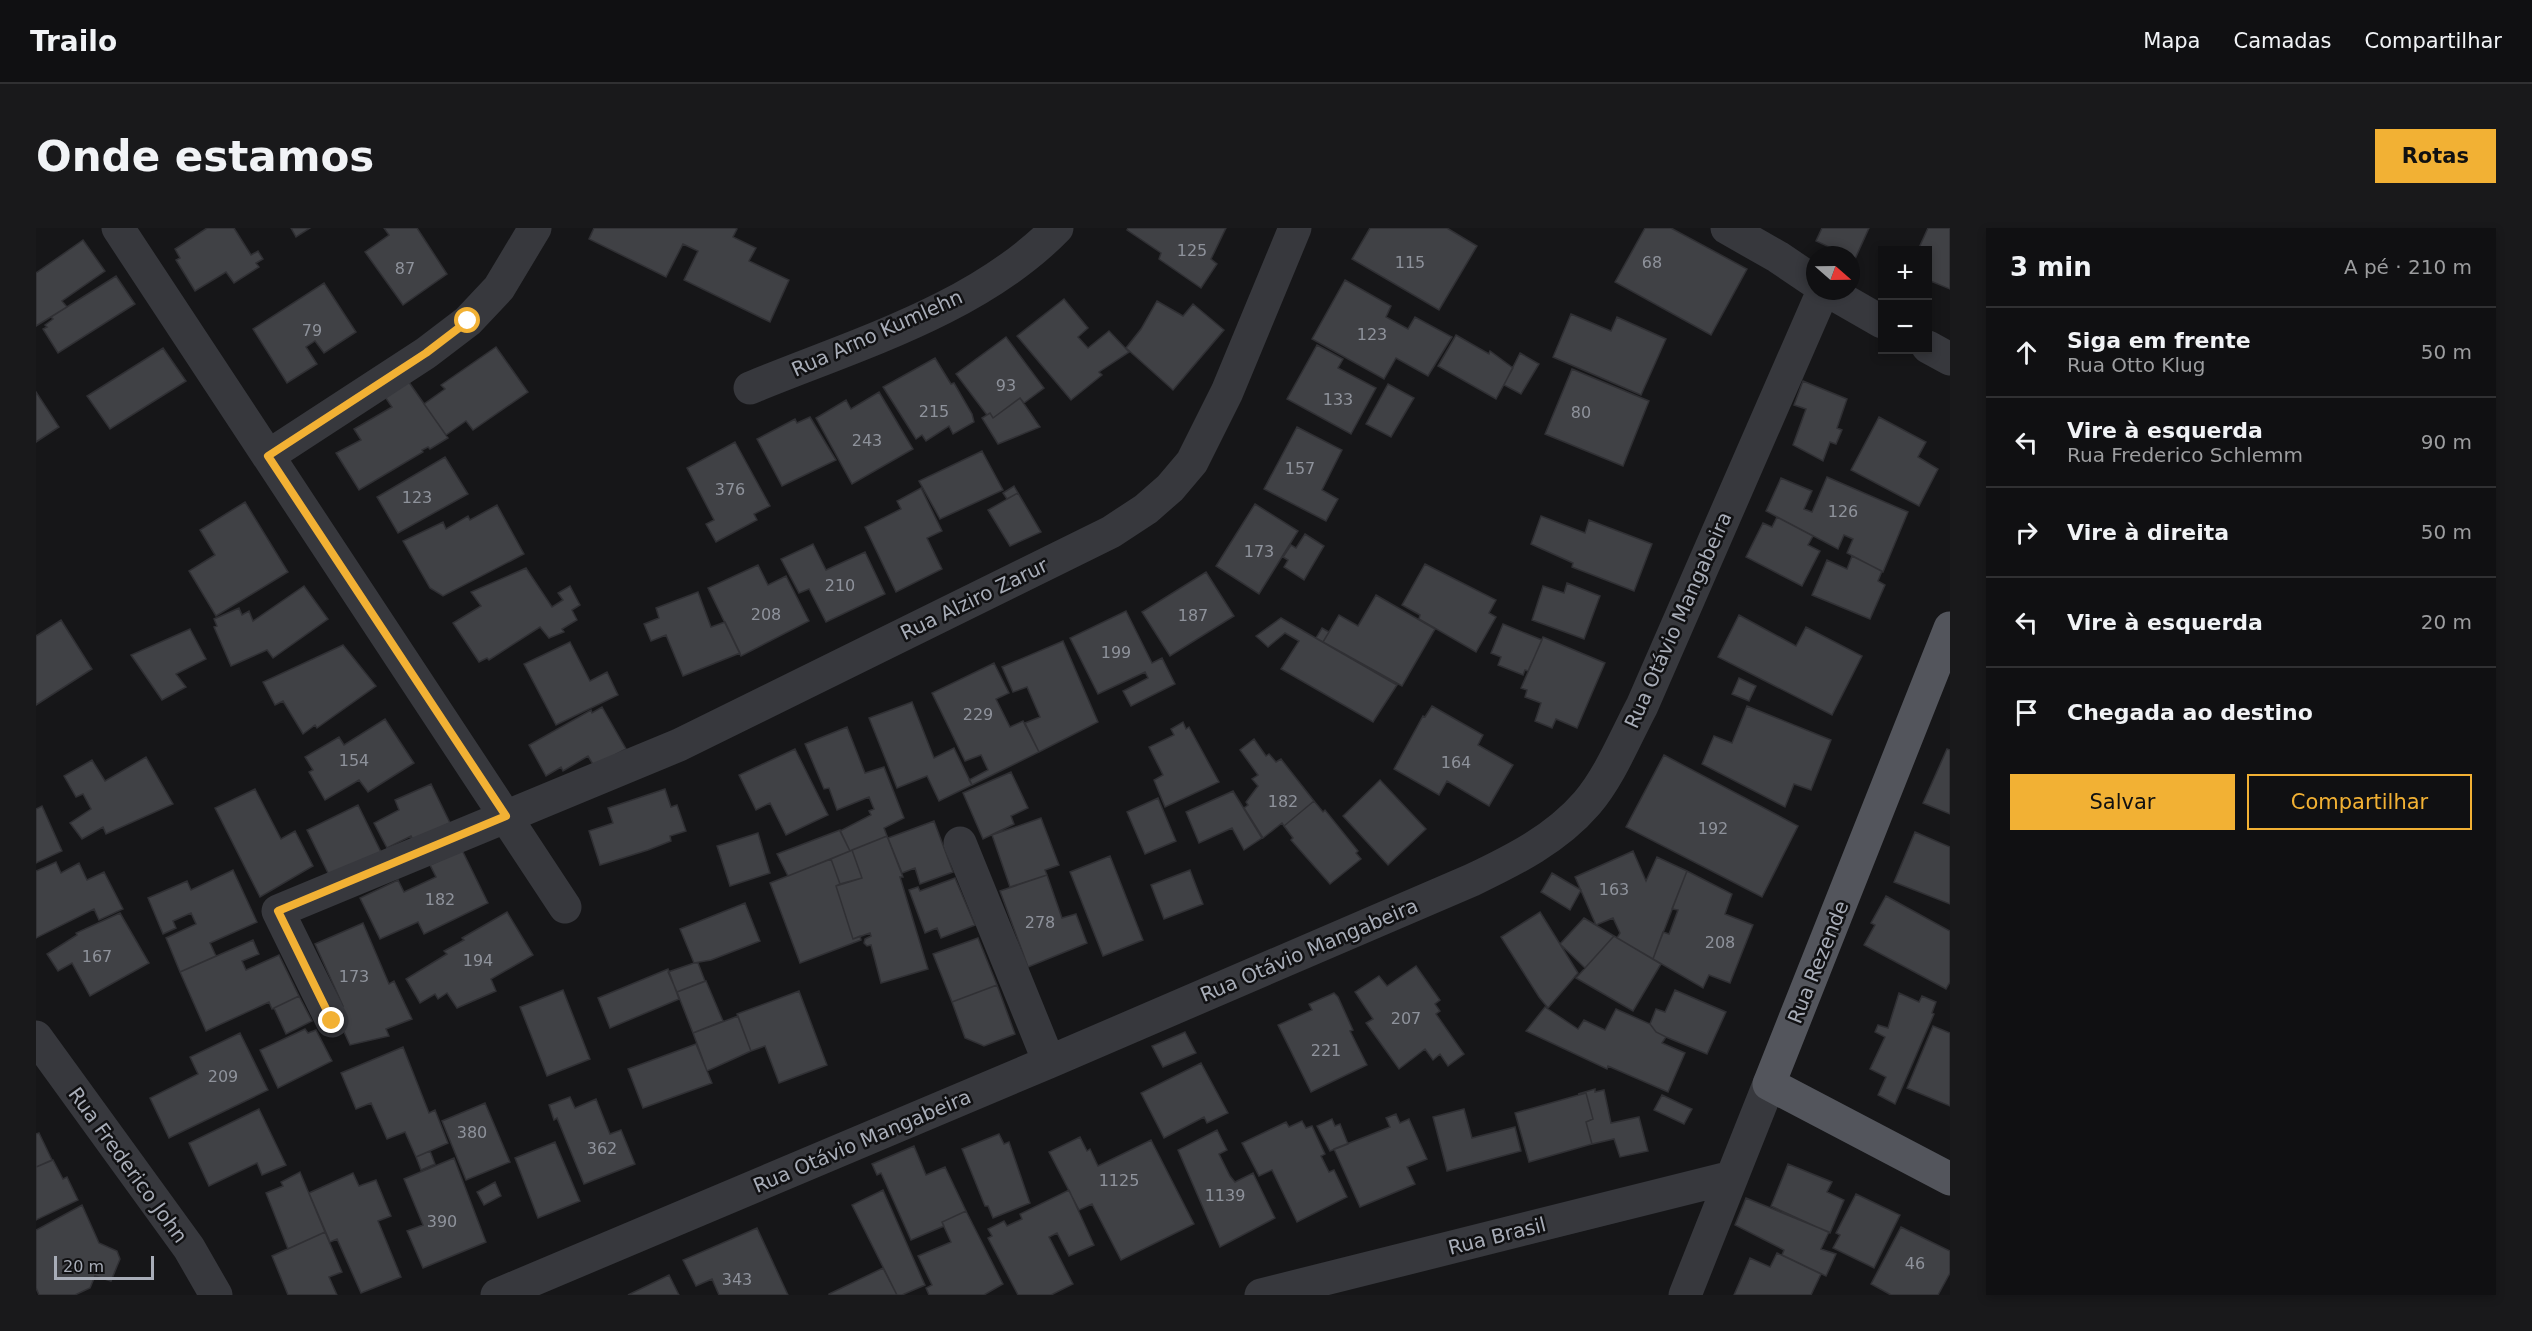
<!DOCTYPE html>
<html lang="pt">
<meta charset="utf-8">
<style>
:root{--surface:#101012;--page:#19191b;--text:#f1f3f6;--muted:#9c9d9f;--line:#303032;--accent:#f2b134}
body{margin:0;font-family:"DejaVu Sans",sans-serif;background:var(--page);color:var(--text)}
.controls{position:absolute;right:18px;top:18px;display:grid;overflow:hidden;border-radius:0px;box-shadow:0 3px 9px #0003}
.controls button{width:54px;height:54px;display:grid;place-items:center;padding:0;border:0;border-bottom:2px solid var(--line);background:var(--surface);color:var(--text);font:30px sans-serif}
.compass{position:absolute;left:1770px;top:18px;width:54px;height:54px;border-radius:50%;background:var(--surface);box-shadow:0 3px 9px #0003;rotate:110deg}
.scale{position:absolute;left:18px;bottom:15px;width:100px;box-sizing:border-box;padding-left:6px;border:3px solid #a8adb8;border-top:0;font-size:16px;line-height:21px;white-space:nowrap;color:#a8adb8;-webkit-text-stroke:4px #111113;paint-order:stroke}
.stop{position:absolute;width:18px;height:18px;margin:-14px;border:4px solid #f2b134;border-radius:50%;background:#fff}
.stop.end{background:#f2b134;border-color:#fff;box-shadow:0 2px 6px #0008}
.list{margin:0;padding:0;list-style:none}
h2{display:flex;justify-content:space-between;align-items:center;height:78px;margin:0;padding:0 24px;font-size:26px}
h2 small{font-size:20px;font-weight:400;color:var(--muted)}
.list li{display:grid;grid-template-columns:39px 1fr auto;gap:18px;align-items:center;box-sizing:border-box;height:90px;padding:0 24px;border-top:2px solid var(--line)}
.list b{display:block;font-size:22px;white-space:nowrap}
.list p{margin:0;font-size:20px;white-space:nowrap;color:var(--muted)}
.list em{font-size:20px;font-style:normal;color:var(--muted)}
.actions{display:flex;gap:12px;padding:18px 24px}
.actions a{flex:1;padding:14px 0;border:2px solid var(--accent);border-radius:0px;text-align:center;font-size:21px;color:var(--accent)}
.actions .main{background:var(--accent);color:#111}
.icon{flex:none;width:33px;height:33px;fill:none;stroke:currentColor;stroke-width:2;stroke-linecap:round;stroke-linejoin:round}
.map{position:relative;flex:none;width:1914px;height:1067px;overflow:hidden;border-radius:0px}
header{display:flex;align-items:center;gap:36px;box-sizing:border-box;height:84px;padding:0 30px;background:var(--surface);border-bottom:2px solid var(--line)}
header strong{font-size:28px}
nav{display:flex;gap:33px;margin-inline-start:auto;font-size:21px}
.intro{display:flex;align-items:center;justify-content:space-between;box-sizing:border-box;height:144px;padding:0 36px}
h1{margin:0;font-size:42px}
.button{padding:15px 27px;border-radius:0px;background:var(--accent);color:#111;font-size:21px;font-weight:700}
main{display:flex;gap:36px;padding:0 36px}
aside{flex:1;background:var(--surface);border-radius:0px;box-shadow:0 3px 9px #0003}
.map>svg:first-child{display:block}
.building{fill:#404145;stroke:#303034;stroke-width:1.5}
.lines{fill:none;stroke-linecap:round;stroke-linejoin:round}
.minor{stroke:#37383d;stroke-width:33}
.major{stroke:#53555c;stroke-width:33}
.route{stroke:#f2b134;stroke-width:8}
.labels{text-anchor:middle;stroke-width:5;stroke-linejoin:round;paint-order:stroke}
.number-label{font-size:16px;fill:#8e929b}
.street-label{font-size:20px;fill:#a8adb8;stroke:#111113}
</style>
<header>
<strong>Trailo</strong>
<nav><a>Mapa</a><a>Camadas</a><a>Compartilhar</a></nav>
</header>
<div class="intro"><h1>Onde estamos</h1><a class="button">Rotas</a></div>
<main>
<div class="map">
<svg width="1914" height="1067" viewBox="0 0 1914 1067">
<rect width="100%" height="100%" fill="#161618"/>
<path class="building" d="M171,0h27l17,27 7,-4 5,8 -7,4 3,4 -25,16 -8,-11 -31,19 -19,-31 4,-2 -5,-9z
M255,0h19l-14,9z
M348,0h33l30,46 -44,31 -38,-53 24,-17z
M558,0h141l2,1 -4,8 23,11 -7,13 40,19 -19,42 -86,-42 14,-29 -15,-7 -17,33 -77,-38z
M1092,0h98l-15,31 6,5 -16,24 -42,-29 2,-6 -34,-23z
M1334,0h77l30,18 -38,64 -87,-51z
M1609,0h26l76,41 -36,66 -96,-53z
M1786,0h47l-14,31 -39,-18z
M1892,0h22v61l-22,-9v-30h-10z
M47,12l22,31 -43,30 5,6 -31,19v-53z
M80,48l19,28 -77,49 -15,-24 4,-2 -2,-2 8,-6 -2,-2z
M1309,52l46,26 -5,11 22,12 7,-12 37,20 -24,39 -32,-18 -12,21 -72,-40z
M288,55l32,49 -32,21 -9,-12 -9,6 11,17 -30,19 -34,-54z
M1028,71l24,29 -10,9 10,11 21,-17 20,21 -30,20 3,3 -31,25 -54,-64z
M1121,73l26,15 10,-12 31,26 -51,60 -47,-42 15,-19z
M1535,86l40,17 6,-14 49,22 -25,56 -88,-38z
M1420,107l33,19 1,-3 23,17 -17,31 -58,-33z
M970,109l38,51 -20,15 -4,-5 -27,20 -3,-5 -3,2 -31,-41z
M1281,117l26,14 -5,9 38,20 -25,46 -64,-35z
M460,119l32,45 -55,38 -7,-9 -20,14 -22,-31 21,-15 -4,-4z
M127,120l23,33 -76,48 -23,-33z
M1484,125l19,11 -18,30 -17,-9z
M899,130l16,26 3,-1 18,31 2,8 -21,12 -4,-8 -23,15 -4,-6 -6,4 -33,-52z
M1536,141l77,32 -26,65 -78,-32z
M370,150l42,60 -18,11 -2,-2 -6,3 1,2 -64,38 -23,-37 25,-13 -7,-11 38,-22 -9,-13z
M1767,153l44,18 -10,29 5,2 -6,14 -6,-2 -7,19 -30,-16 13,-36 -12,-4z
M1352,156l26,14 -23,39 -25,-13z
M0,164l23,35 -23,15z
M843,164l34,57 -61,35 -36,-66 30,-18 5,9z
M984,170l20,29 -42,17 -16,-26 8,-5 3,5z
M774,189l26,43 -54,26 -25,-47 38,-20 2,4z
M1843,189l47,25 -8,15 20,12 -19,37 -68,-36z
M1261,199l45,23 -20,40 16,9 -12,22 -62,-32z
M699,214l35,64 -16,8 3,6 -41,22 -10,-18 8,-4 -27,-52z
M946,223l21,39 -63,29 -21,-38z
M409,229l23,37 -70,39 -21,-36z
M1791,249l81,35 -25,60 -36,-19 6,-14 -9,-4 -6,14 -72,-38 15,-33 31,13 -8,18 8,3z
M978,258l4,7 -11,6 -4,-6z
M885,260l21,43 -15,7 15,31 -46,23 -31,-65 36,-18 -4,-8z
M982,265l23,39 -31,14 -22,-36z
M209,274l43,70 -72,44 -27,-45 26,-16 -15,-25z
M1219,276l43,27 -39,63 -43,-28z
M461,277l27,49 -81,42 -13,-8 -27,-47 40,-19 3,7 22,-13 2,4z
M1505,288l44,17 4,-13 63,24 -18,47 -62,-24 1,-4 -42,-19z
M1741,289l36,19 -5,9 12,6 -18,35 -56,-29 17,-34 9,4z
M1269,306l19,12 -20,34 -20,-13 4,-7 -5,-3 8,-12 5,3z
M777,316l13,26 39,-18 20,42 -59,28 -17,-33 -10,4 -18,-34z
M1816,328l30,15 -4,10 7,4 -15,34 -58,-24 15,-35 20,9z
M1389,336l71,36 -7,13 7,4 -20,35 -57,-33 1,-4 -18,-10z
M722,337l10,20 18,-9 23,45 -68,35 -33,-68z
M490,340l26,39 11,-7 -5,-7 12,-7 10,19 -8,5 5,10 -15,9 2,3 -15,6 -9,-11 -51,33 -2,-2 -8,4 -26,-39 28,-17 -10,-14z
M1170,344l28,44 -64,40 -28,-44z
M1531,355l33,13 -16,43 -52,-19 11,-34 21,7z
M268,358l24,33 -55,39 -6,-8 -36,16 -17,-39 3,-1 -3,-7 25,-11 3,7 7,-4 4,10z
M662,364l13,35 14,-5 15,31 -57,23 -17,-41 -15,6 -7,-17 15,-6 -3,-10z
M1340,367l59,34 -33,57 -79,-44 16,-27 19,11z
M1090,383l26,52 10,-5 13,26 -44,22 -8,-15 25,-13 -3,-6 -47,22 -28,-56z
M1703,387l57,31 10,-19 56,29 -30,59 -114,-58z
M1245,390l116,67 -24,37 -92,-53 18,-28 -14,-8 -17,14 -12,-11z
M25,392l31,49 -56,36v-69z
M1467,396l39,16 -14,31 -3,-1 -2,5 -25,-10 3,-8 -10,-4z
M1286,400l7,4 -6,10 -7,-4z
M154,401l16,30 -30,15 10,13 -24,13 -31,-45z
M1507,409l62,26 -28,65 -21,-9 -4,9 -17,-7 6,-18 -16,-6 2,-7 -6,-2z
M1027,413l35,81 -59,30 -14,-29 15,-6 -13,-30 -14,5 -11,-25z
M534,414l20,39 17,-9 11,23 -62,30 -32,-61z
M307,417l33,41 -59,42 -2,-3 -12,9 -20,-33 -8,4 -12,-23z
M958,435l15,30 -13,6 14,28 13,-6 16,31 -67,33 -3,-5 19,-10 -7,-15 -16,6 -33,-68z
M1703,450l17,8 -7,15 -17,-7z
M876,474l22,56 20,-10 18,37 -33,16 -12,-25 -30,12 -28,-70z
M1396,478l51,29 -5,10 35,20 -24,41 -42,-25 -8,14 -45,-26 29,-53 2,1z
M1711,478l84,34 -20,50 -17,-6 -9,23 -83,-43 12,-28 18,7z
M566,479l24,42 -32,17 -6,-10 -25,15 -2,-4 -15,9 -17,-31 62,-35 1,3z
M349,491l29,44 -46,29 -9,-12 -34,20 -16,-28 4,-2 -8,-13 34,-20 5,8z
M1147,494l3,7 3,-2 30,55 -54,25 -11,-27 9,-5 -14,-28 25,-12 -3,-6z
M811,499l18,46 19,-6 20,51 -20,10 3,8 -37,15 -10,-20 31,-16 -2,-4 5,-2 -5,-12 -32,13 -8,-22 -5,1 -19,-45z
M1218,511l12,17 3,-2 7,8 5,-3 33,42 -30,25 -2,-3 -19,15 -19,-30 4,-3 -2,-3 12,-16 -6,-7 6,-4 -18,-25z
M759,521l33,66 -42,20 -16,-32 -14,7 -17,-35z
M1911,521l3,1v64l-27,-11z
M1628,527l134,71 -36,71 -136,-70z
M110,529l27,47 -67,30 -3,-7 -21,12 -12,-16 21,-14 -8,-15 -7,3 -12,-21 28,-16 13,21z
M975,544l17,36 -17,8 3,8 -31,15 -20,-46z
M1344,552l46,49 -38,36 -45,-49z
M395,556l19,39 -37,17 -2,-4 -24,12 -13,-25 25,-13 -4,-10z
M219,561l26,50 14,-8 18,35 -53,31 -45,-89z
M629,561l6,18 6,-2 9,26 -16,5 1,5 -23,9 -48,15 -11,-34 24,-8 -5,-15z
M1197,563l29,47 -18,12 -12,-22 -33,15 -13,-31z
M1122,570l18,43 -31,13 -18,-42z
M1278,573l9,11 2,-2 33,41 -2,2 5,6 -31,25 -39,-44 2,-2 -9,-12z
M322,577l23,47 -51,25 -23,-47z
M6,578l20,45 -26,12v-54z
M1005,590l18,47 -14,5 2,5 -37,12 -18,-52z
M898,593l19,51 -33,12 -5,-16 -13,5 -14,-35z
M804,602l10,21 -62,25 -11,-22z
M1879,604l35,15v57l-56,-22z
M722,605l12,40 -40,13 -13,-40z
M851,608l16,41h-3l28,92 -47,14 -10,-38 -4,1 -3,-3 1,-4 6,-3 -1,-3 -17,6 -17,-53 26,-8 -10,-28z
M426,622l26,53 -64,31 -6,-12 -38,17 -20,-41 38,-18 6,12 32,-15 -6,-12z
M816,622l10,28 -22,6 -9,-25z
M1597,623l13,30 11,-24 30,14 -34,88 -36,-21 3,-5 -7,-15 -17,7 -21,-48z
M1074,628l33,84 -40,16 -33,-84z
M795,631l9,25 -4,2 17,53 7,-3 1,4 -61,23 -30,-80z
M20,634l5,11 18,-10 8,17 17,-8 19,37 -24,11 -5,-11 -58,29v-67z
M197,642l24,52 -47,21 6,13 -36,16 -14,-34 30,-14 -5,-11 -18,8 3,7 -13,6 -15,-36 39,-17 4,9z
M1154,642l13,34 -39,15 -13,-34z
M1651,643l45,23 -7,20 28,11 -23,58 -21,-8 -6,13 -50,-29 10,-27 6,2 9,-24 -6,-1z
M1516,645l29,17 -11,20 -29,-18z
M1011,647l15,43 14,-4 11,29 -59,24 -28,-76z
M919,650l20,47 -34,13 -4,-10 -12,5 -16,-43 9,-3 2,4z
M1850,668l64,35v51l-4,7 -82,-44 11,-20 -4,-2z
M709,675l15,38 -49,19 -17,3 -14,-34z
M471,684l26,43 -42,24 5,12 -39,17 -10,-15 -9,6 -3,-5 -15,9 -14,-24 41,-25 -3,-3 20,-11 -2,-2z
M1504,684l38,61 -30,35 -9,-11 -38,-60z
M84,685l29,50 -59,33 -18,-33 -14,8 -11,-17 30,-19 -1,-2z
M1548,690l30,18 -29,32 -25,-24z
M327,695l26,61 5,-3 18,38 -26,10 3,7 -39,9 -16,-35 9,-4 -28,-62z
M1578,708l47,28 -28,47 -57,-33z
M942,710l19,47 -45,17 -19,-48z
M217,712l6,14 -17,7 4,9 33,-15 20,41 -27,13 -3,-7 -63,29 -26,-59z
M658,735h4l7,18 -28,11 -9,-20z
M1380,738l24,34 -5,4 5,7 -4,3 28,40 -16,12 -8,-12 -7,6 -8,-11 -26,20 -33,-46 7,-4 -18,-27 24,-16 8,10z
M632,741l11,30 -69,29 -12,-30z
M670,753l17,40 -30,12 -16,-41z
M961,757l18,49 -31,12 -19,-8 -13,-36z
M527,762l27,69 -43,17 -27,-69z
M1639,762l51,22 -19,42 -41,-17 -10,-5 -6,-8 6,-15 9,3z
M763,763l28,74 -48,18 -14,-37 -14,5 -14,-37z
M1298,765l4,4 15,33 -3,1 17,34 -56,27 -33,-67 34,-15 -3,-6z
M1863,765l20,9 3,-6 14,6 -4,11 2,1 -39,90 -17,-9 8,-18 -16,-8 15,-32 -10,-5 3,-7 10,3z
M263,768l13,25 -26,13 -12,-26z
M1509,779l33,22 6,-9 21,10 11,-21 34,15 6,8 10,5 -4,6 23,10 -17,39 -60,-26 -1,3 -81,-38z
M702,788l13,35 -44,20 -14,-38z
M1897,798l17,7v73l-43,-18z
M269,801l3,4 8,-3 16,31 -54,27 -18,-38z
M1149,804l11,21 -33,14 -11,-21z
M204,805l28,57 -99,48 -19,-40 48,-24 -8,-17z
M660,816l16,39 -69,25 -15,-39z
M367,819l26,66 6,-3 13,33 -32,14 -11,-25 -18,7 -16,-36 -15,6 -15,-36z
M1165,835l27,50 -21,10 -3,-6 -40,21 -23,-45z
M1559,861v3l9,-2 7,33 28,-6 9,34 -28,6 -6,-18 -22,5 -6,-22 7,-3 -7,-26 -8,1z
M1550,865l7,26 -7,3 6,22 -63,18 -14,-49z
M1626,867l30,14 -8,15 -30,-14z
M534,869l5,11 21,-9 14,35 11,-4 14,34 -51,20 -27,-66 -3,2 -5,-15z
M449,875l25,59 -44,18 -24,-59z
M223,881l27,56 -24,10 -5,-12 -48,23 -20,-43z
M1428,881l8,29 43,-11 6,24 -74,20 -14,-54z
M1360,886l4,9 9,-4 18,40 -20,8 8,17 -55,23 -26,-58 56,-22 -4,-9z
M1296,891l3,7 5,-2 8,20 -18,7 -13,-25z
M1266,893l4,7 6,-2 13,28 -4,2 8,16 5,-2 13,27 -50,25 -25,-52 -13,6 -17,-33 44,-21 3,5z
M1181,902l10,20 -8,4 11,22 5,6 18,-9 22,45 -55,29 -42,-97z
M3,905l13,27 -16,7v-33z
M963,906l5,10 5,-2 21,61 -37,15 -5,-12h-3l-23,-57z
M1044,909l7,14 3,-2 8,17 53,-26 43,84 -73,36 -29,-56 -13,6 -30,-58z
M519,914l25,59 -42,17 -23,-60z
M878,918l12,29 19,-8 21,44 -24,11 2,4 -33,14 -30,-67 -4,2 -5,-11z
M394,923l5,13 -14,6 -5,-13z
M418,930l32,84 -63,26 -16,-37 16,-6 -19,-46z
M17,932l10,19 4,-2 11,23 -42,20v-53z
M1752,936l44,18 -5,10 17,8 -14,33 -59,-27z
M264,944l25,60 -37,17 -22,-56 17,-7 -2,-4z
M317,945l6,13 17,-6 15,36 -13,5 23,56 -40,16 -24,-54 -7,3 -21,-49z
M459,954l6,14 -17,9 -7,-13z
M847,962l42,95 -23,10h-5l-45,-90z
M1033,962l25,55 -25,11 -12,-23 -8,4 24,47 -22,11h-33l-30,-57 4,-2 -4,-7 16,-8 3,5 15,-7 -2,-5z
M1820,966l44,21 -26,53 -41,-20 7,-13 -4,-2z
M1710,970l83,34 -8,17 15,5 -10,22 -44,-21 2,-5 -49,-25z
M46,977l17,38 18,8 3,8 -9,22 -16,-5 -5,12 -15,7h-36l-3,-7v-58z
M930,983l37,73 -19,11h-55l-3,-7 6,-3 -14,-29 33,-14 -9,-20z
M1865,999l49,24v22l-12,22h-47l-20,-11z
M721,1000l31,67h-69l-7,-16 -16,7 -13,-26z
M289,1004l17,40 -13,5 8,18h-49l-16,-39z
M1741,1025l44,21 -10,21h-77l16,-37 20,9z
M847,1040l14,27h-68v-1z
M633,1047l10,20h-51z"/>
<g class="lines">
<path class="minor" d="M82,0l447,679
M1691,0l51,29 37,25
M1792,63l54,31
M1892,119l22,12
M714,160c104,-43 227,-78 307,-160
M232,228l158,-103 42,-32 31,-33 36,-60
M924,615l89,219
M296,793l-54,-110 401,-166 432,-213 35,-23 24,-21 22,-26 35,-70 68,-164
M0,809l153,211 27,47
M461,1067l552,-233 423,-182c42,-20 84,-41 115,-77 23,-27 38,-65 55,-97l181,-415
M1225,1067l471,-118
M1649,1067l84,-211"/>
<path class="major" d="M1914,400l-181,456 181,95"/>
</g>
<g class="lines">
<path class="route" d="M296,793l-54,-110 228,-95 -238,-360 158,-103 42,-32"/>
</g>
<g class="labels">
<g class="number-label">
<text x="1156" y="28">125</text>
<text x="1374" y="40">115</text>
<text x="1616" y="40">68</text>
<text x="369" y="46">87</text>
<text x="276" y="108">79</text>
<text x="1336" y="112">123</text>
<text x="970" y="163">93</text>
<text x="1302" y="177">133</text>
<text x="898" y="189">215</text>
<text x="1545" y="190">80</text>
<text x="831" y="218">243</text>
<text x="1264" y="246">157</text>
<text x="694" y="267">376</text>
<text x="381" y="275">123</text>
<text x="1807" y="289">126</text>
<text x="1223" y="329">173</text>
<text x="804" y="363">210</text>
<text x="730" y="392">208</text>
<text x="1157" y="393">187</text>
<text x="1080" y="430">199</text>
<text x="942" y="492">229</text>
<text x="318" y="538">154</text>
<text x="1420" y="540">164</text>
<text x="1247" y="579">182</text>
<text x="1677" y="606">192</text>
<text x="1578" y="667">163</text>
<text x="404" y="677">182</text>
<text x="1004" y="700">278</text>
<text x="1684" y="720">208</text>
<text x="61" y="734">167</text>
<text x="442" y="738">194</text>
<text x="318" y="754">173</text>
<text x="1370" y="796">207</text>
<text x="1290" y="828">221</text>
<text x="187" y="854">209</text>
<text x="436" y="910">380</text>
<text x="566" y="926">362</text>
<text x="1083" y="958">1125</text>
<text x="1189" y="973">1139</text>
<text x="406" y="999">390</text>
<text x="1879" y="1041">46</text>
<text x="701" y="1057">343</text>
</g>
<g class="street-label">
<text transform="translate(841 105) rotate(-24)" y="7">Rua Arno Kumlehn</text>
<text transform="translate(938 371) rotate(-26)" y="7">Rua Alziro Zarur</text>
<text transform="translate(1642 392) rotate(-66)" y="7">Rua Otávio Mangabeira</text>
<text transform="translate(1273 722) rotate(-23)" y="7">Rua Otávio Mangabeira</text>
<text transform="translate(1782 734) rotate(-68)" y="7">Rua Rezende</text>
<text transform="translate(826 913) rotate(-23)" y="7">Rua Otávio Mangabeira</text>
<text transform="translate(92 937) rotate(54)" y="7">Rua Frederico John</text>
<text transform="translate(1461 1008) rotate(-14)" y="7">Rua Brasil</text>
</g>
</g>
</svg>
<div class="controls">
<button>+</button>
<button>−</button>
</div>
<svg class="compass" viewBox="-18 -18 36 36"><path d="M0-13l5 13h-10z" fill="#e53935"/><path d="M0 13l5-13h-10z" fill="#9c9d9f"/></svg>
<div class="scale">20 m</div>
<div class="stop" style="left:432px;top:93px"></div>
<div class="stop end" style="left:296px;top:793px"></div>
</div>
<aside>
<h2>3 min<small>A pé · 210 m</small></h2>
<ul class="list">
<li><svg class="icon" aria-label="ahead" viewBox="0 0 24 24"><path d="M12 20V5M6 11l6-6 6 6"/></svg><div><b>Siga em frente</b><p>Rua Otto Klug</p></div><em>50 m</em></li>
<li><svg class="icon" aria-label="left" viewBox="0 0 24 24"><path d="M17 20v-9H6M10 6l-5 5 5 5"/></svg><div><b>Vire à esquerda</b><p>Rua Frederico Schlemm</p></div><em>90 m</em></li>
<li><svg class="icon" aria-label="right" viewBox="0 0 24 24"><path d="M7 20v-9h11M14 6l5 5-5 5"/></svg><div><b>Vire à direita</b></div><em>50 m</em></li>
<li><svg class="icon" aria-label="left" viewBox="0 0 24 24"><path d="M17 20v-9H6M10 6l-5 5 5 5"/></svg><div><b>Vire à esquerda</b></div><em>20 m</em></li>
<li><svg class="icon" aria-label="arrive" viewBox="0 0 24 24"><path d="M6 21V4h12l-3 4 3 4H6"/></svg><div><b>Chegada ao destino</b></div></li>
</ul>
<div class="actions"><a class="main">Salvar</a><a>Compartilhar</a></div>
</aside>
</main>
